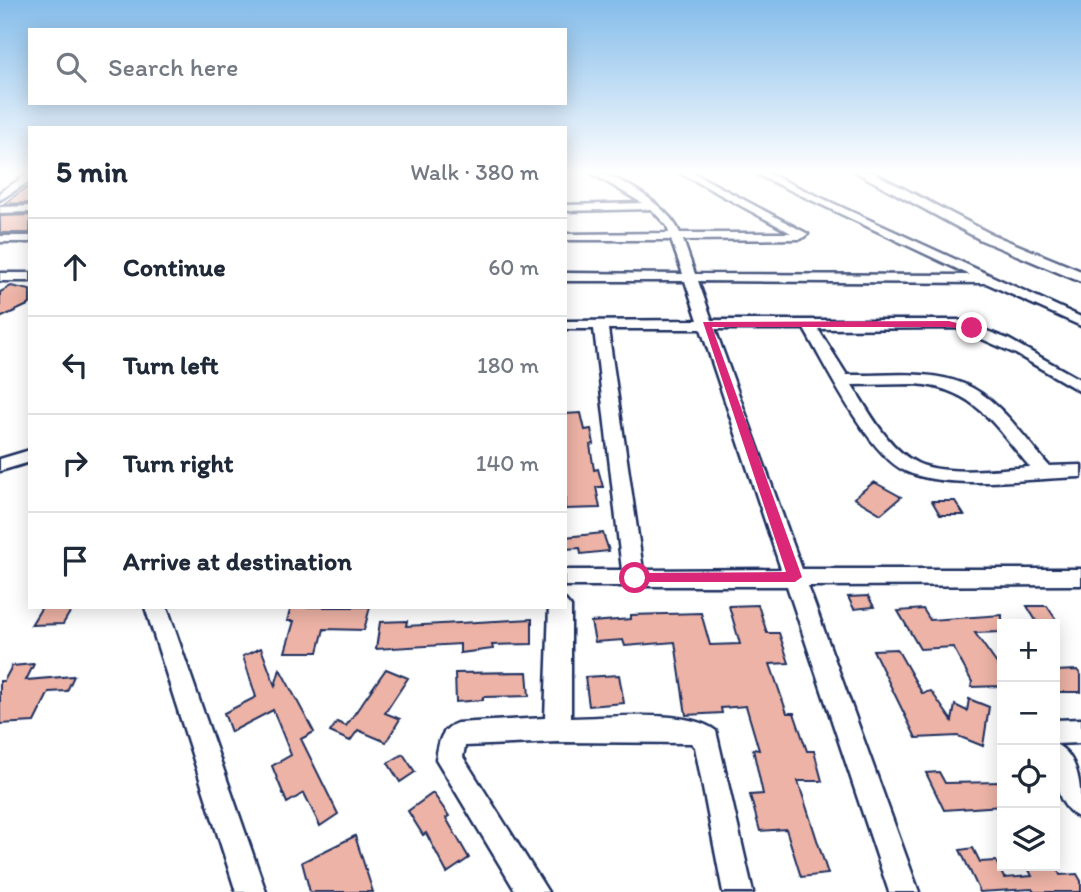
<!DOCTYPE html>
<meta charset="utf-8">
<style>
:root{--surface:#fff;--page:#f6f6f7;--text:#1f2937;--muted:#747a83;--line:#e0e1e3}
body{margin:0;font-family:Itim,sans-serif;background:var(--page);color:var(--text)}
.controls{position:absolute;right:21px;bottom:21px;display:grid;overflow:hidden;border-radius:0px;box-shadow:0 4px 18px #0003}
.controls button{width:63px;height:63px;display:grid;place-items:center;padding:0;border:0;border-bottom:2px solid var(--line);background:var(--surface);color:var(--text);font:35px sans-serif}
.stop{position:absolute;width:21px;height:21px;margin:-16px;border:5px solid #db2777;border-radius:50%;background:#fff}
.stop.end{background:#db2777;border-color:#fff;box-shadow:0 2px 7px #0008}
.list{margin:0;padding:0;list-style:none}
h2{display:flex;justify-content:space-between;align-items:center;height:91px;margin:0;padding:0 28px;font-size:30px}
h2 small{font-size:23px;font-weight:400;color:var(--muted)}
.list li{display:grid;grid-template-columns:46px 1fr auto;gap:21px;align-items:center;box-sizing:border-box;height:98px;padding:0 28px;border-top:2px solid var(--line)}
.list b{display:block;font-size:26px;white-space:nowrap}
.list em{font-size:23px;font-style:normal;color:var(--muted)}
.icon{flex:none;width:38px;height:38px;fill:none;stroke:currentColor;stroke-width:2;stroke-linecap:round;stroke-linejoin:round}
.map{position:relative;flex:none;width:1081px;height:892px;overflow:hidden}
.search{position:absolute;background:var(--surface);box-shadow:0 4px 18px #0003;left:28px;top:28px;width:539px;height:77px;display:flex;align-items:center;gap:18px;box-sizing:border-box;padding:0 24px;border-radius:0px;color:var(--muted);font-size:26px}
.panel{position:absolute;background:var(--surface);box-shadow:0 4px 18px #0003;left:28px;top:126px;width:539px;height:483px;border-radius:0px}
.map>svg:first-child{display:block}
.building{fill:#edb3a6;stroke:#1b2f5e;stroke-width:2}
.lines{fill:none;stroke-linecap:round;stroke-linejoin:round}
.minor-casing{stroke:#1b2f5e;stroke-width:5}
.tertiary-casing{stroke:#1b2f5e;stroke-width:5}
.minor{fill:#fff;fill-rule:evenodd}
.tertiary{fill:#fff;fill-rule:evenodd}
.route{fill:#db2777}
</style>
<div class="map">
<svg width="1081" height="892" viewBox="0 0 1081 892">
<rect width="100%" height="100%" fill="#fff"/>
<filter id="ink" filterUnits="userSpaceOnUse"><feTurbulence type="fractalNoise" baseFrequency=".0143" numOctaves="2"/><feDisplacementMap in="SourceGraphic" scale="14" xChannelSelector="R" yChannelSelector="G"/><feConvolveMatrix kernelMatrix="1 2 1 2 8 2 1 2 1" color-interpolation-filters="sRGB"/></filter>
<g filter="url(#ink)">
<path class="building" d="M30,186v17l-26,1 13,-10z
M30,215v18h-30v-17z
M11,286l19,4v14l-30,14v-26z
M581,413l4,17 6,-1 3,15 -4,1 4,25 4,-1 5,18h-7l4,21 -35,1v-95z
M874,482l27,15 -20,17 -27,-16z
M932,501h23l9,14h-24z
M603,533l6,18 -28,3 -1,-6 -15,1v-12z
M868,596l6,11 -20,2 -6,-12z
M758,605l9,28h12l10,30 -19,1 17,49h7l13,38h7l8,30h-24l30,93 -27,3 -15,-48 -26,2 -10,-36 13,-1 -10,-45 6,1 -13,-44 -25,2 1,5 -36,2 -11,-73 -50,4 -2,-6 -28,2 -4,-20 40,-3v-4l70,-2 9,32 30,-1 -11,-38z
M1027,606h20l12,18h-21z
M42,607h31l-10,17 -32,1z
M291,607h79l-6,23 -40,-1 -6,23h-33l9,-31h-7z
M923,609l7,11 72,-5v17l-27,1 27,38v15l-31,1 1,-5 -19,-35 -33,2 -22,-38z
M532,619v25l-40,1 1,4 -33,4v-9l-84,5 4,-27 27,-1 -1,5z
M261,648l14,38 5,-17 34,63 -13,7 37,75 -18,12 -16,-33 -17,10 -15,-37 19,-11 -18,-45 -42,22 -7,-19 32,-16 -13,-41z
M897,649l25,44 9,-2 21,30 3,-16 12,6 2,-12 20,8 -6,39 -25,-10 -42,2 -43,-88z
M34,664l-8,16 48,-4 -7,15 -18,1 -15,30 -34,2v-43h4l8,-15z
M386,669l22,9 -23,35 15,6 -14,23 -28,-12 -8,11 -20,-9 7,-10 9,4z
M1077,670l4,5v17h-26v-21z
M527,672l2,24 -46,1v3l-27,2 -1,-29z
M619,675l5,28 -35,3 -4,-29z
M403,754l12,18 -15,10 -12,-19z
M939,772l6,11 57,-1v24l-58,4 -18,-37z
M433,793l16,23 -3,2 23,40 -22,15 -21,-40 -3,2 -15,-24z
M355,836l18,56h-63l-8,-30z
M973,848l7,14 16,-1 8,17 28,-2 -5,-10h29l4,9 17,-1 4,7v11h-47l-2,-3 -52,3 -20,-42z"/>
<g class="lines">
<defs>
<path id="minor" d="M590,172c26,0 81,36 90,61h111l-112,-61h13l116,62 -7,5 -118,1 12,34 275,1 -218,-103h13l316,145v9l-95,-43 -288,-2 14,39h246l50,19 73,41v12l-65,-38 -59,-26 -139,1 29,46c37,1 81,-6 117,9 35,14 61,55 85,82l32,-1v12c-48,1 -133,14 -176,-6 -37,-17 -80,-106 -101,-142h-89l87,240h279v16l-273,1 111,306h-30l-102,-306h-222v-16h57l-28,-241h-29v-8l133,-1 -13,-39h-120v-8l118,1 -12,-34h-106v-6l104,-1 -2,-7 -16,-17 -86,2v-6l77,-2zM608,329h93l80,240 -138,1zM916,384c60,5 78,41 114,83 -30,2 -86,9 -113,-4 -29,-14 -48,-52 -65,-78z
M30,173v8l-30,19v-8z
M30,206v6l-30,1v-6z
M0,236h30v6h-30z
M0,273h30v8h-30z
M30,450v12l-30,9v-12z
M565,600l6,7v111c39,0 115,-10 145,13l37,161h-30l-28,-145 -4,-4 -133,-1 -93,4 -2,11 85,135h-32l-80,-133c3,-16 4,-30 21,-36l88,-5 4,-111h16z
M145,607h22l99,285h-30z
M1081,719v24l-26,1v-24z
M1055,744c26,12 26,48 26,74 -28,-11 -27,-48 -26,-74z"/>
<path id="tertiary" d="M856,172h16l119,62 90,37v11l-100,-42z"/>
</defs>
<use href="#minor" class="minor-casing"/>
<use href="#tertiary" class="tertiary-casing"/>
<use href="#minor" class="minor"/>
<use href="#tertiary" class="tertiary"/>
</g>
</g>
<linearGradient id="sky" x2="0" y2="1"><stop stop-color="#84bcea"/><stop offset="0.58" stop-color="#fff"/><stop offset="1" stop-color="#fff" stop-opacity="0"/></linearGradient>
<rect width="1081" height="297" fill="url(#sky)"/>
<path class="route" d="M949,321l27,7 -4,3 -23,-4h-237l90,250 -7,5h-165l-2,-4 7,-5 151,-1 -83,-250z"/>
</svg>
<div class="controls">
<button>+</button>
<button>−</button>
<button><svg class="icon" aria-label="locate" viewBox="0 0 24 24"><circle cx="12" cy="12" r="6"/><path d="M12 2v4M12 18v4M2 12h4M18 12h4"/></svg></button>
<button><svg class="icon" aria-label="layers" viewBox="0 0 24 24"><path d="M12 4l9 5-9 5-9-5zM3 14l9 5 9-5"/></svg></button>
</div>
<div class="stop" style="left:635px;top:578px"></div>
<div class="stop end" style="left:972px;top:328px"></div>
<div class="search"><svg class="icon" aria-label="search" viewBox="0 0 24 24"><circle cx="10" cy="10" r="6"/><path d="M15 15l6 6"/></svg>Search here</div>
<section class="panel">
<h2>5 min<small>Walk · 380 m</small></h2>
<ul class="list">
<li><svg class="icon" aria-label="ahead" viewBox="0 0 24 24"><path d="M12 20V5M6 11l6-6 6 6"/></svg><div><b>Continue</b></div><em>60 m</em></li>
<li><svg class="icon" aria-label="left" viewBox="0 0 24 24"><path d="M17 20v-9H6M10 6l-5 5 5 5"/></svg><div><b>Turn left</b></div><em>180 m</em></li>
<li><svg class="icon" aria-label="right" viewBox="0 0 24 24"><path d="M7 20v-9h11M14 6l5 5-5 5"/></svg><div><b>Turn right</b></div><em>140 m</em></li>
<li><svg class="icon" aria-label="arrive" viewBox="0 0 24 24"><path d="M6 21V4h12l-3 4 3 4H6"/></svg><div><b>Arrive at destination</b></div></li>
</ul>
</section>
</div>
